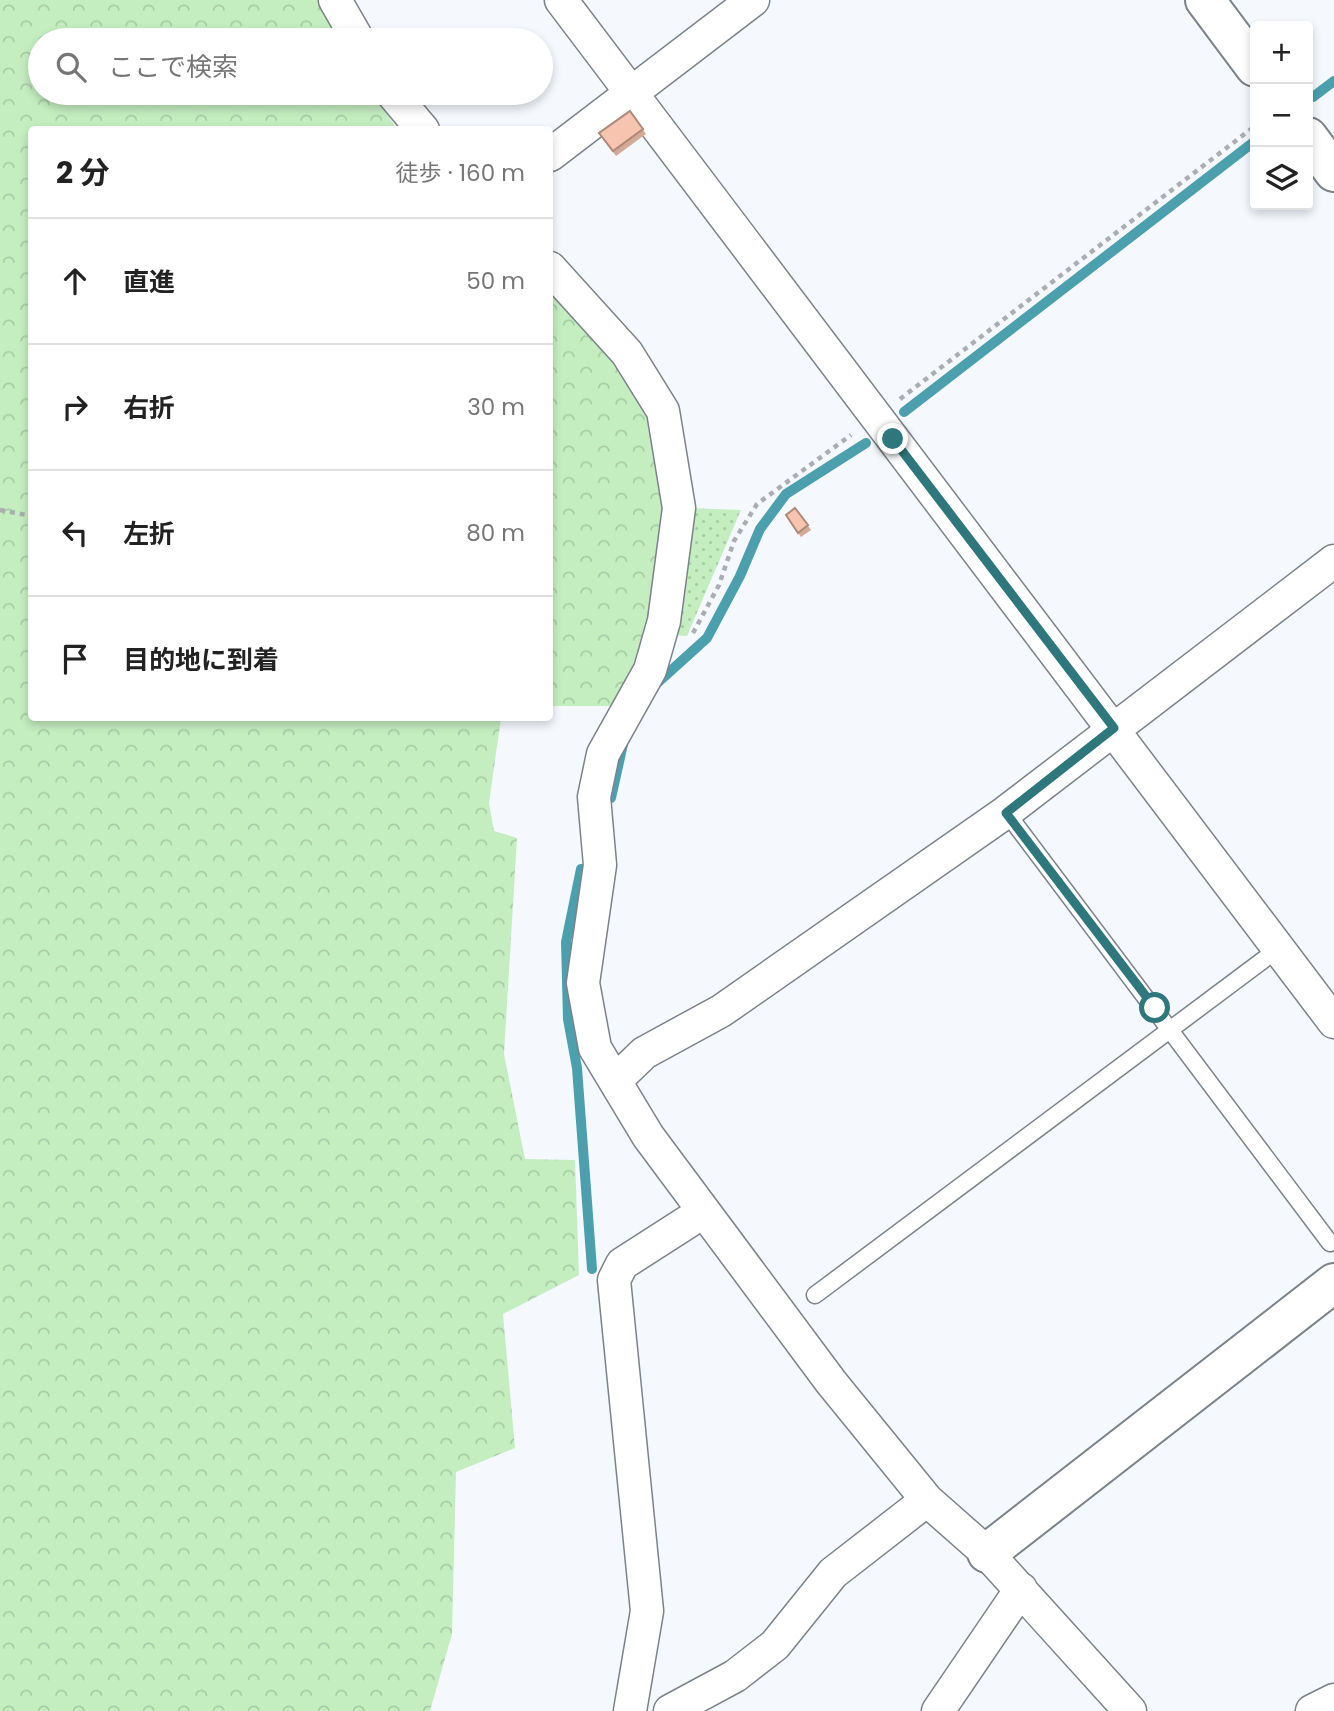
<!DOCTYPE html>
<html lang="ja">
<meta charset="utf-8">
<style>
:root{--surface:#fff;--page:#f2f2f2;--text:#222;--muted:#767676;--line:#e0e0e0}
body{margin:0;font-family:Poppins,"Noto Sans JP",sans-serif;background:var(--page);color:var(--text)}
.controls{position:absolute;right:21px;top:21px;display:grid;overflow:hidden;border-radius:7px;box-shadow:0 4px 10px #0003}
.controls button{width:63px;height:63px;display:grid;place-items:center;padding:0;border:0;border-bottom:2px solid var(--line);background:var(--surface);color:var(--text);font:35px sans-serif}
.stop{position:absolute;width:21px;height:21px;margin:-16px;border:5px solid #2e787d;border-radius:50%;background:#fff}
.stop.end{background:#2e787d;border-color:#fff;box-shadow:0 2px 7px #0008}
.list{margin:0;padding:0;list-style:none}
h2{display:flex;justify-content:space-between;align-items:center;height:91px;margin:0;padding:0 28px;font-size:30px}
h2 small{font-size:23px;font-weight:400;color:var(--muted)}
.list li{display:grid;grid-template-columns:46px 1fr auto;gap:21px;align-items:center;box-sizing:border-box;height:126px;padding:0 28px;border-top:2px solid var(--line)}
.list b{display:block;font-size:26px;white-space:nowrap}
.list em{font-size:23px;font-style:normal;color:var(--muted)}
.icon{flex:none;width:38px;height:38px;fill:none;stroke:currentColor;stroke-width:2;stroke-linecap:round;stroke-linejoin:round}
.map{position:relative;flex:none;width:1334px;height:1711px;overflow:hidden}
.search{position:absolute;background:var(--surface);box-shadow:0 4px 10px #0003;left:28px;top:28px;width:525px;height:77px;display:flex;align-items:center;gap:18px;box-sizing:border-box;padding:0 24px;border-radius:38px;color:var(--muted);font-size:26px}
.panel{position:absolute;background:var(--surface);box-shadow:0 4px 10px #0003;left:28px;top:126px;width:525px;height:595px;border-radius:7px}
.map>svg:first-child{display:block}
.grass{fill:url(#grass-dots)}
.forest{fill:url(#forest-crowns)}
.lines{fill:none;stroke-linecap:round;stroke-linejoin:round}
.stream{stroke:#4c9fad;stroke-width:10}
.service-casing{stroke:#7c828a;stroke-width:19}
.minor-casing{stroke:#7c828a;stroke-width:35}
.tertiary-casing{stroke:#7c828a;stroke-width:42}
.secondary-casing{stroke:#7c828a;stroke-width:42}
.path{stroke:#aaadb2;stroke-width:4.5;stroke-dasharray:5 5;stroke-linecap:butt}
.service{stroke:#fff;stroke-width:16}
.minor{stroke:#fff;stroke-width:32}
.tertiary{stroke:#fff;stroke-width:38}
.secondary{stroke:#fff;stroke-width:38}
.wall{fill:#d4a996}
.building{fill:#f6c4af;stroke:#ac897a;stroke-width:2}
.route{stroke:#2e787d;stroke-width:9}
</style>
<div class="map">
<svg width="1334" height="1711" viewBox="0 0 1334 1711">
<defs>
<pattern id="grass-dots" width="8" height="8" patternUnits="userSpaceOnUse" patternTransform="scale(1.75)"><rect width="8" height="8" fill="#c4eec0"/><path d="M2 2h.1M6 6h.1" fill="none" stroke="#a8cca5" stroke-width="1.8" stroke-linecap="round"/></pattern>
<pattern id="forest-crowns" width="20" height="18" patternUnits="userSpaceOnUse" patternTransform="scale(1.75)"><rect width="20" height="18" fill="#c4eec0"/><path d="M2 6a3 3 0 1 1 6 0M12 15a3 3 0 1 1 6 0" fill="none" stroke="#a8cca5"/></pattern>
</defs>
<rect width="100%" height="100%" fill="#f5f9fe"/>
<path class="grass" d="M689,508l52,2 -54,126 -20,-1z"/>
<path class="forest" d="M0,0h318l22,40h-300v53h332l25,36 -365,1v588h469l-12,85 5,28 23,7 -13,216 21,105 50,1 4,115 -76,39 12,134 -59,24 -4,162 -22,77h-430z
M550,291l73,77 28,53 12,52 1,95 -39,138h-75z"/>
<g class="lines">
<path class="stream" d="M1313,97l21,-16
M904,412l351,-271
M655,685l52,-47 33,-62 20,-47 26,-35 80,-51
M611,798l12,-54
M581,869l-15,73 2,77 9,49 15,201"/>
<defs>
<path id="service" d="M1006,812l324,431
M815,1295l463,-346"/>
<path id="minor" d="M335,0l23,40
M561,0l773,1022
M392,93l31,37
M550,155l203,-155
M550,268l77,85 36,58 16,97 -15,113 -14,49 -47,84 -9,43 6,68 -17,118 12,65 53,88 183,246 96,118 60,53 143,158
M615,1081l29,-28 77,-42 285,-199 328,-251
M630,1711l17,-100 -33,-331 8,-16 81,-52
M670,1711l65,-35 40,-31 58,-72 94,-73
M938,1711l83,-122
M1312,1711l22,-11"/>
<path id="tertiary" d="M987,1553l347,-270"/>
<path id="secondary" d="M1205,0l50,67
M1308,137l26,35"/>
</defs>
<use href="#service" class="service-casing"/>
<use href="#minor" class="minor-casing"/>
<use href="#tertiary" class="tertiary-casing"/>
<use href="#secondary" class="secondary-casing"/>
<path class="path" d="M900,399l355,-273
M0,510l32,6
M693,633l26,-48 15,-44 23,-37 94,-69"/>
<use href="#service" class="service"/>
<use href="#minor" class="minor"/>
<use href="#tertiary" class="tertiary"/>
<use href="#secondary" class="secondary"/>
</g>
<path class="wall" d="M630,111l16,23 -30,22 -17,-23z
M795,508l16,22 -10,7 -15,-22z"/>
<path class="building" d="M630,111l13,18 -30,22 -14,-18z
M795,508l13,17 -10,8 -12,-18z"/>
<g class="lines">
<path class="route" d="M893,439l221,289 -108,85 149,195"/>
</g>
</svg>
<div class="controls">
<button>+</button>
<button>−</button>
<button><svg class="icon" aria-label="layers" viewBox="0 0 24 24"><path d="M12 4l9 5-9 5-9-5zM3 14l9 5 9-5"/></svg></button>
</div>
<div class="stop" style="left:1155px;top:1008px"></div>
<div class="stop end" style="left:893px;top:439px"></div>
<div class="search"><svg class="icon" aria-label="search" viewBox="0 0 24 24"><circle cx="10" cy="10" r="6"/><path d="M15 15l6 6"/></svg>ここで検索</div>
<section class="panel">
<h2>2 分<small>徒歩 · 160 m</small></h2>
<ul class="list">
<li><svg class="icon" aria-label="ahead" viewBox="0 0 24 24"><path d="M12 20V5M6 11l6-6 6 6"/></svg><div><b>直進</b></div><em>50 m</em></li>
<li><svg class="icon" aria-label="right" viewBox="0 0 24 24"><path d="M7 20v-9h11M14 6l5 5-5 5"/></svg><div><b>右折</b></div><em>30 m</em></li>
<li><svg class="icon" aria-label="left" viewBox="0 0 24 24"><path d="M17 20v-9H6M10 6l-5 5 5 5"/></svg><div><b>左折</b></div><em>80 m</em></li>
<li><svg class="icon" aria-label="arrive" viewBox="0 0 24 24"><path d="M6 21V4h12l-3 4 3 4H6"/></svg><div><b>目的地に到着</b></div></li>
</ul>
</section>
</div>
